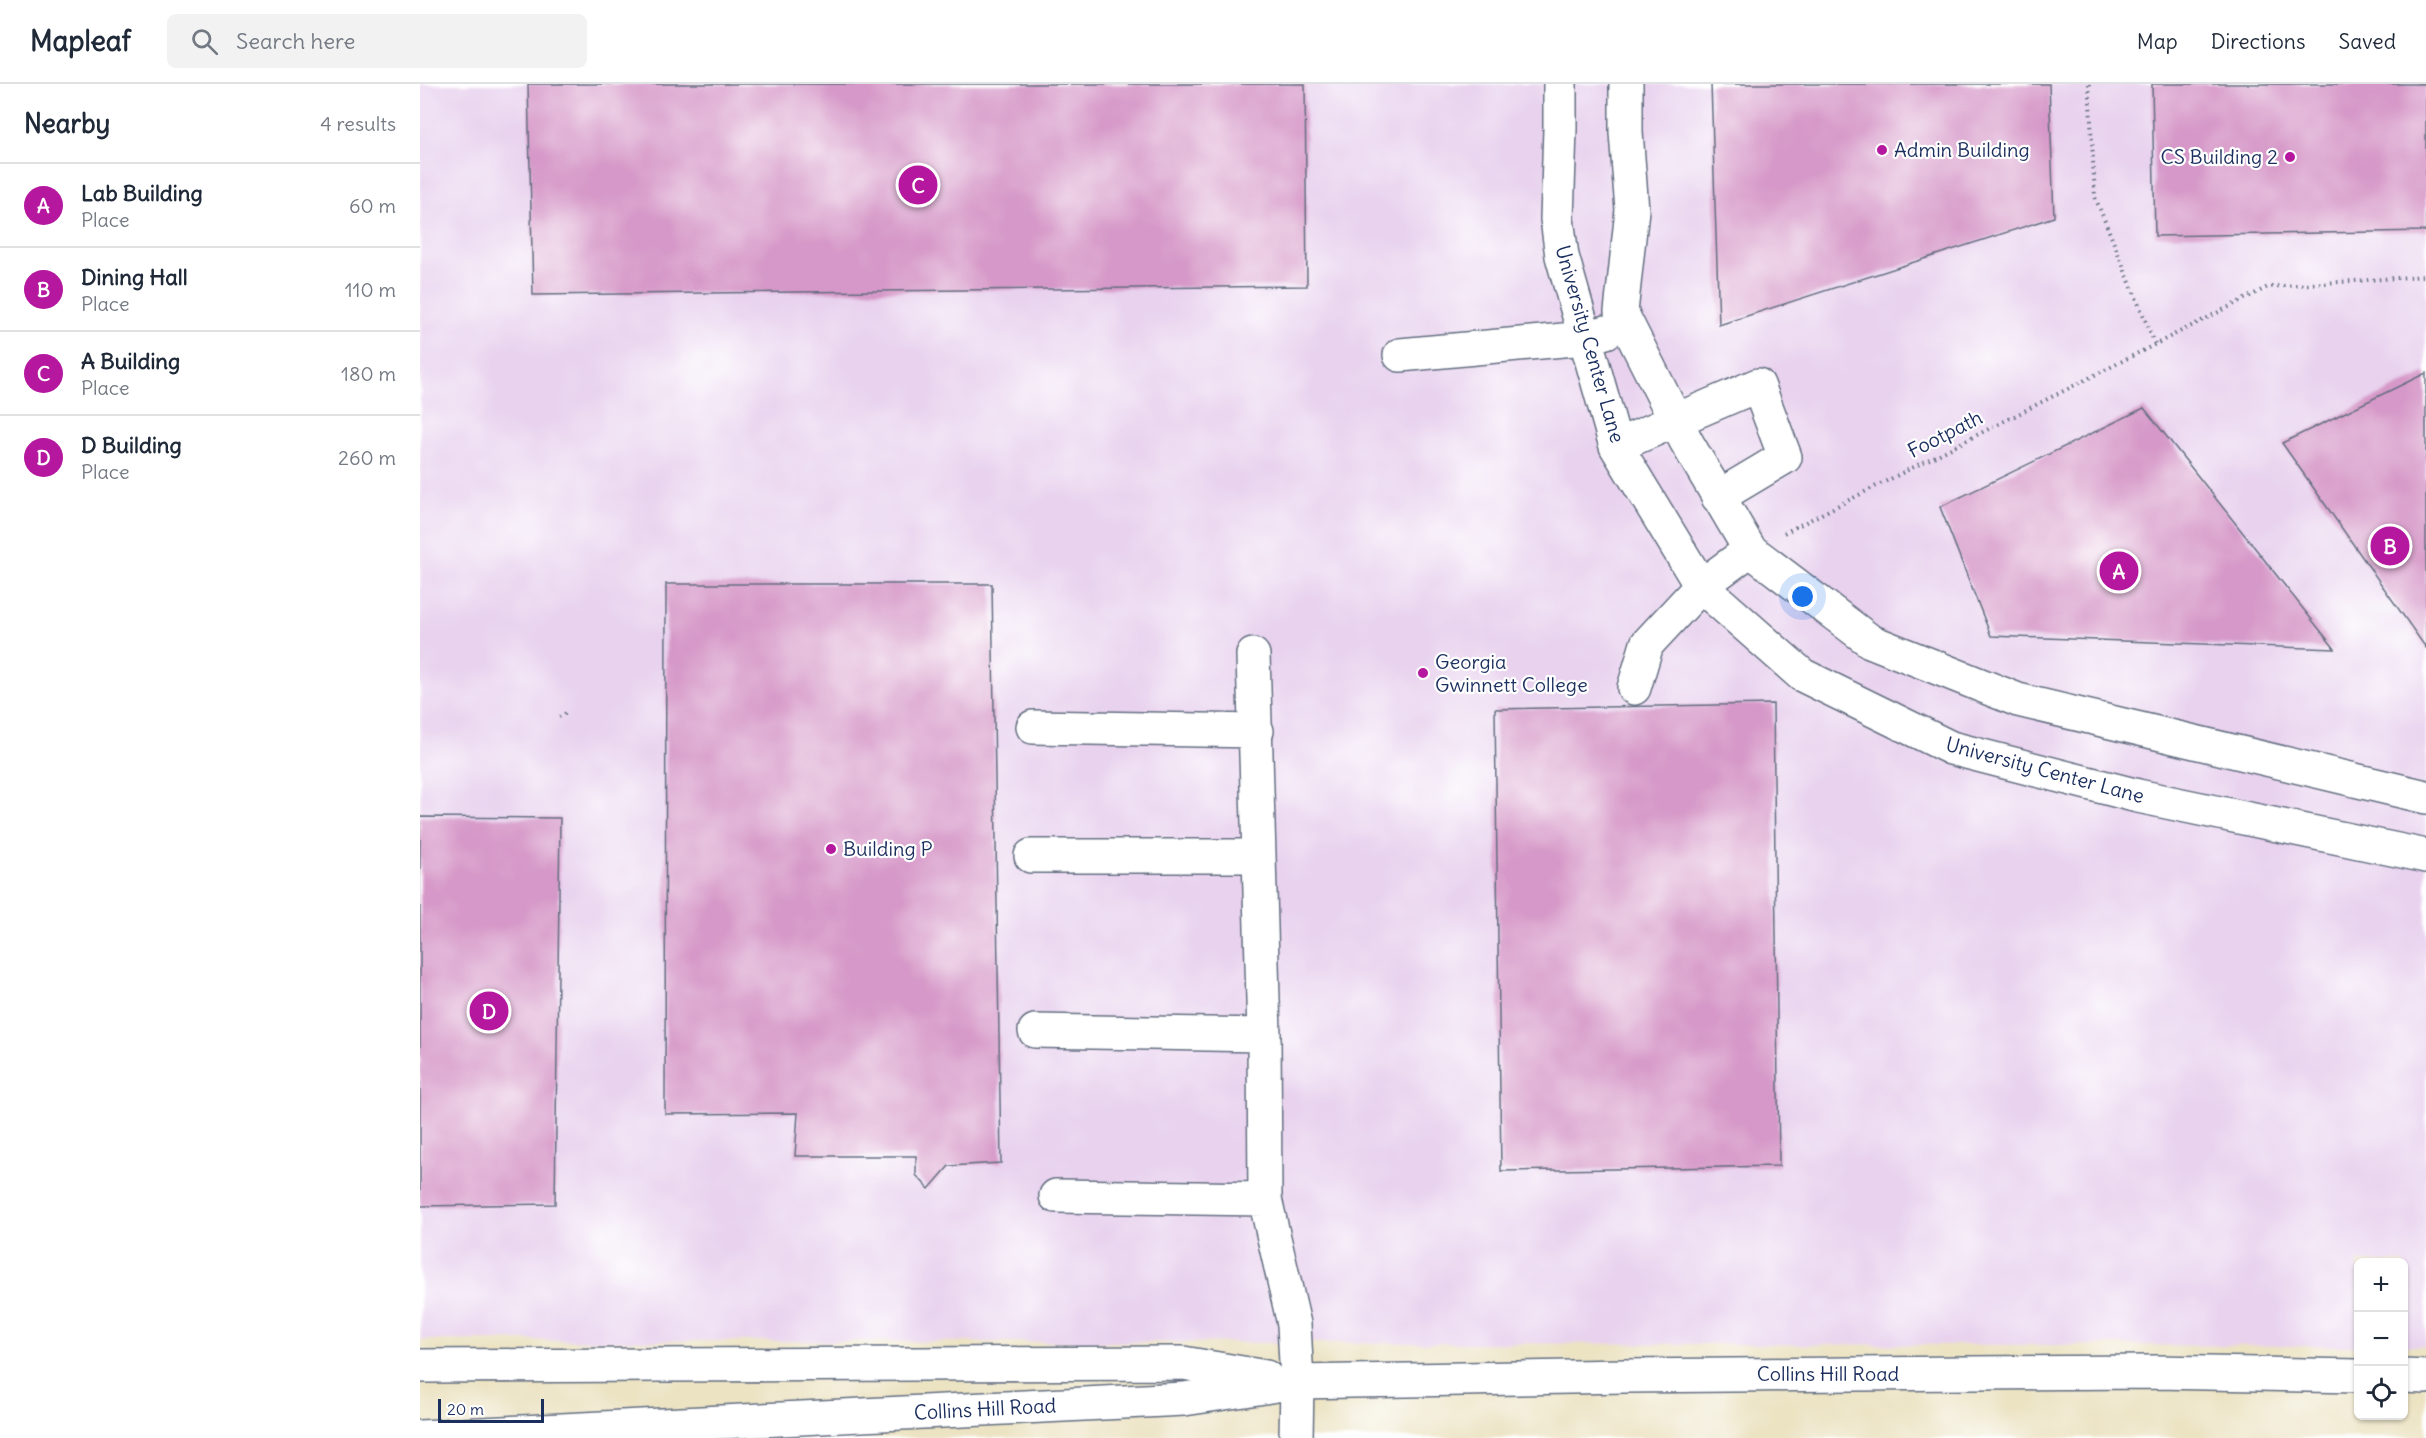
<!DOCTYPE html>
<meta charset="utf-8">
<style>
:root{--surface:#fff;--page:#f2f2f3;--text:#1f2937;--muted:#747a83;--line:#e0e1e3;--accent:#b5179e}
body{margin:0;font-family:Delius,sans-serif;background:var(--page);color:var(--text)}
.controls{position:absolute;right:18px;bottom:18px;display:grid;overflow:hidden;border-radius:9px;box-shadow:0 2px 4px #0004}
.controls button{width:54px;height:54px;display:grid;place-items:center;padding:0;border:0;border-bottom:2px solid var(--line);background:var(--surface);color:var(--text);font:30px sans-serif}
.scale{position:absolute;left:18px;bottom:15px;width:106px;box-sizing:border-box;padding-left:6px;border:3px solid #1b2f5e;border-top:0;font-size:16px;line-height:21px;white-space:nowrap;color:#1b2f5e;-webkit-text-stroke:4px #fff;paint-order:stroke}
.you{position:absolute;left:1383px;top:513px;width:21px;height:21px;margin:-15px;border:4px solid #fff;border-radius:50%;background:#1a73e8;box-shadow:0 0 0 9px #1a73e833}
.badge{display:grid;place-items:center;width:39px;height:39px;border-radius:50%;background:var(--accent);color:#fff;font-size:20px;font-weight:700}
.pin{position:absolute;translate:-50% -50%;border:3px solid #fff;box-shadow:0 2px 6px #0006}
.list{margin:0;padding:0;list-style:none}
h2{display:flex;justify-content:space-between;align-items:center;height:78px;margin:0;padding:0 24px;font-size:26px}
h2 small{font-size:20px;font-weight:400;color:var(--muted)}
.list li{display:grid;grid-template-columns:39px 1fr auto;gap:18px;align-items:center;box-sizing:border-box;height:84px;padding:0 24px;border-top:2px solid var(--line)}
.list b{display:block;font-size:22px;white-space:nowrap}
.list p{margin:0;font-size:20px;white-space:nowrap;color:var(--muted)}
.list em{font-size:20px;font-style:normal;color:var(--muted)}
.icon{flex:none;width:33px;height:33px;fill:none;stroke:currentColor;stroke-width:2;stroke-linecap:round;stroke-linejoin:round}
.map{position:relative;flex:none;width:2006px;height:1354px;overflow:hidden}
header{display:flex;align-items:center;gap:36px;box-sizing:border-box;height:84px;padding:0 30px;background:var(--surface);border-bottom:2px solid var(--line)}
header strong{font-size:28px}
nav{display:flex;gap:33px;margin-inline-start:auto;font-size:21px}
.search{width:420px;height:54px;background:var(--page);display:flex;align-items:center;gap:15px;box-sizing:border-box;padding:0 21px;border-radius:9px;color:var(--muted);font-size:22px}
main{display:flex}
aside{flex:1;background:var(--surface)}
.map>svg:first-child{display:block}
.built{fill:#e8d2ee}
.building{fill:#d698c8}
.lines{fill:none;stroke-linecap:round;stroke-linejoin:round}
.minor-casing{stroke:#646e81;stroke-width:36}
.path{stroke:#646e81;stroke-width:4;stroke-dasharray:1.5 4.5;stroke-linecap:butt}
.minor{stroke:#fff;stroke-width:33}
.poi-dot{fill:#b5179e;stroke:#fff;stroke-width:2}
.labels{text-anchor:middle;stroke-width:4.5;stroke-linejoin:round;paint-order:stroke}
.poi-label{font-size:20px;fill:#1b2f5e;stroke:#fff;text-anchor:start}
.street-label{font-size:20px;fill:#1b2f5e;stroke:#fff}
</style>
<header>
<strong>Mapleaf</strong>
<div class="search"><svg class="icon" aria-label="search" viewBox="0 0 24 24"><circle cx="10" cy="10" r="6"/><path d="M15 15l6 6"/></svg>Search here</div>
<nav><a>Map</a><a>Directions</a><a>Saved</a></nav>
</header>
<main>
<aside>
<h2>Nearby<small>4 results</small></h2>
<ul class="list">
<li><span class="badge">A</span><div><b>Lab Building</b><p>Place</p></div><em>60 m</em></li>
<li><span class="badge">B</span><div><b>Dining Hall</b><p>Place</p></div><em>110 m</em></li>
<li><span class="badge">C</span><div><b>A Building</b><p>Place</p></div><em>180 m</em></li>
<li><span class="badge">D</span><div><b>D Building</b><p>Place</p></div><em>260 m</em></li>
</ul>
</aside>
<div class="map">
<svg width="2006" height="1354" viewBox="0 0 2006 1354">
<rect width="100%" height="100%" fill="#fff"/>
<filter id="ink" filterUnits="userSpaceOnUse"><feTurbulence type="fractalNoise" baseFrequency=".0167" numOctaves="2"/><feDisplacementMap in="SourceGraphic" scale="12" xChannelSelector="R" yChannelSelector="G"/><feConvolveMatrix kernelMatrix="1 2 1 2 8 2 1 2 1" color-interpolation-filters="sRGB"/></filter>
<filter id="wash" filterUnits="userSpaceOnUse"><feTurbulence type="fractalNoise" baseFrequency=".008" numOctaves="4" result="noise"/><feDisplacementMap in="SourceGraphic" scale="24" xChannelSelector="R" yChannelSelector="G"/><feGaussianBlur stdDeviation="1.35" result="paint"/><feColorMatrix in="noise" values="0 0 0 0 0 0 0 0 0 0 0 0 0 0 0 0 0 1.4 0 .05"/><feComposite in="paint" operator="in"/></filter>
<g filter="url(#wash)">
<rect width="100%" height="100%" fill="#ece3c3"/>
<path class="built" d="M0,0h2006v1262h-22v-84h-46v84l-1938,-6z"/>
<g id="blocks">
<path class="building" d="M108,0h777l2,202 -774,9z
M1291,0h338l5,133 -335,108z
M1732,0h274v147l-271,5z
M2006,289v275l-144,-205z
M1724,324l191,241 -344,-13 -51,-129z
M246,500h326l9,579 -52,3 -20,23 -13,-14v-19h-121l3,-43 -133,1z
M1353,620l6,462 -278,5 -6,-462z
M0,733l140,1 -5,386 -135,2z"/>
</g>
</g>
<g filter="url(#ink)">
<use href="#blocks" fill-opacity="0" stroke="#646e81" stroke-width="1.5"/>
<g class="lines">
<defs>
<path id="minor" d="M1140,0v45l-3,90 5,37 54,190 85,140 101,89 149,73 187,48 288,60
M1206,0v48l6,78 -11,102 65,129 64,109 120,91 148,59 408,97
M980,271l185,-17 21,-6
M1196,362l142,-61 27,72 -67,40
M833,571l6,201
M1214,604l13,-44 54,-58 49,-36
M613,643l224,4
M611,772h228l5,179
M615,947l229,4 1,164
M636,1112l209,3 29,125 3,58 -1,56
M0,1282l763,-3 83,14
M1984,1292l22,1
M0,1353l764,-38 113,-17 328,-6 345,-3 187,-1 201,4"/>
</defs>
<use href="#minor" class="minor-casing"/>
<path class="path" d="M1669,0l6,113 60,147
M1364,449l484,-246 158,-11
M139,633l9,-5"/>
<use href="#minor" class="minor"/>
</g>
</g>
<g class="poi-dot">
<circle cx="1462" cy="66" r="6"/>
<circle cx="1870" cy="73" r="6"/>
<circle cx="1003" cy="589" r="6"/>
<circle cx="411" cy="765" r="6"/>
</g>
<g class="labels">
<g class="poi-label">
<text x="1474" y="73">Admin Building</text>
<text x="1858" y="80" text-anchor="end">CS Building 2</text>
<text x="1015" y="585">Georgia<tspan x="1015" dy="23">Gwinnett College</tspan></text>
<text x="423" y="772">Building P</text>
</g>
<g class="street-label">
<text transform="translate(1170 260) rotate(74)" y="7">University Center Lane</text>
<text transform="translate(1525 350) rotate(-27)" y="7">Footpath</text>
<text transform="translate(1625 686) rotate(15)" y="7">University Center Lane</text>
<text x="1408" y="1297">Collins Hill Road</text>
<text transform="translate(565 1325) rotate(-3)" y="7">Collins Hill Road</text>
</g>
</g>
</svg>
<div class="controls">
<button>+</button>
<button>−</button>
<button><svg class="icon" aria-label="locate" viewBox="0 0 24 24"><circle cx="12" cy="12" r="6"/><path d="M12 2v4M12 18v4M2 12h4M18 12h4"/></svg></button>
</div>
<div class="scale">20 m</div>
<div class="you"></div>
<div class="pin badge" style="left:1699px;top:487px">A</div>
<div class="pin badge" style="left:1970px;top:462px">B</div>
<div class="pin badge" style="left:498px;top:101px">C</div>
<div class="pin badge" style="left:69px;top:927px">D</div>
</div>
</main>
